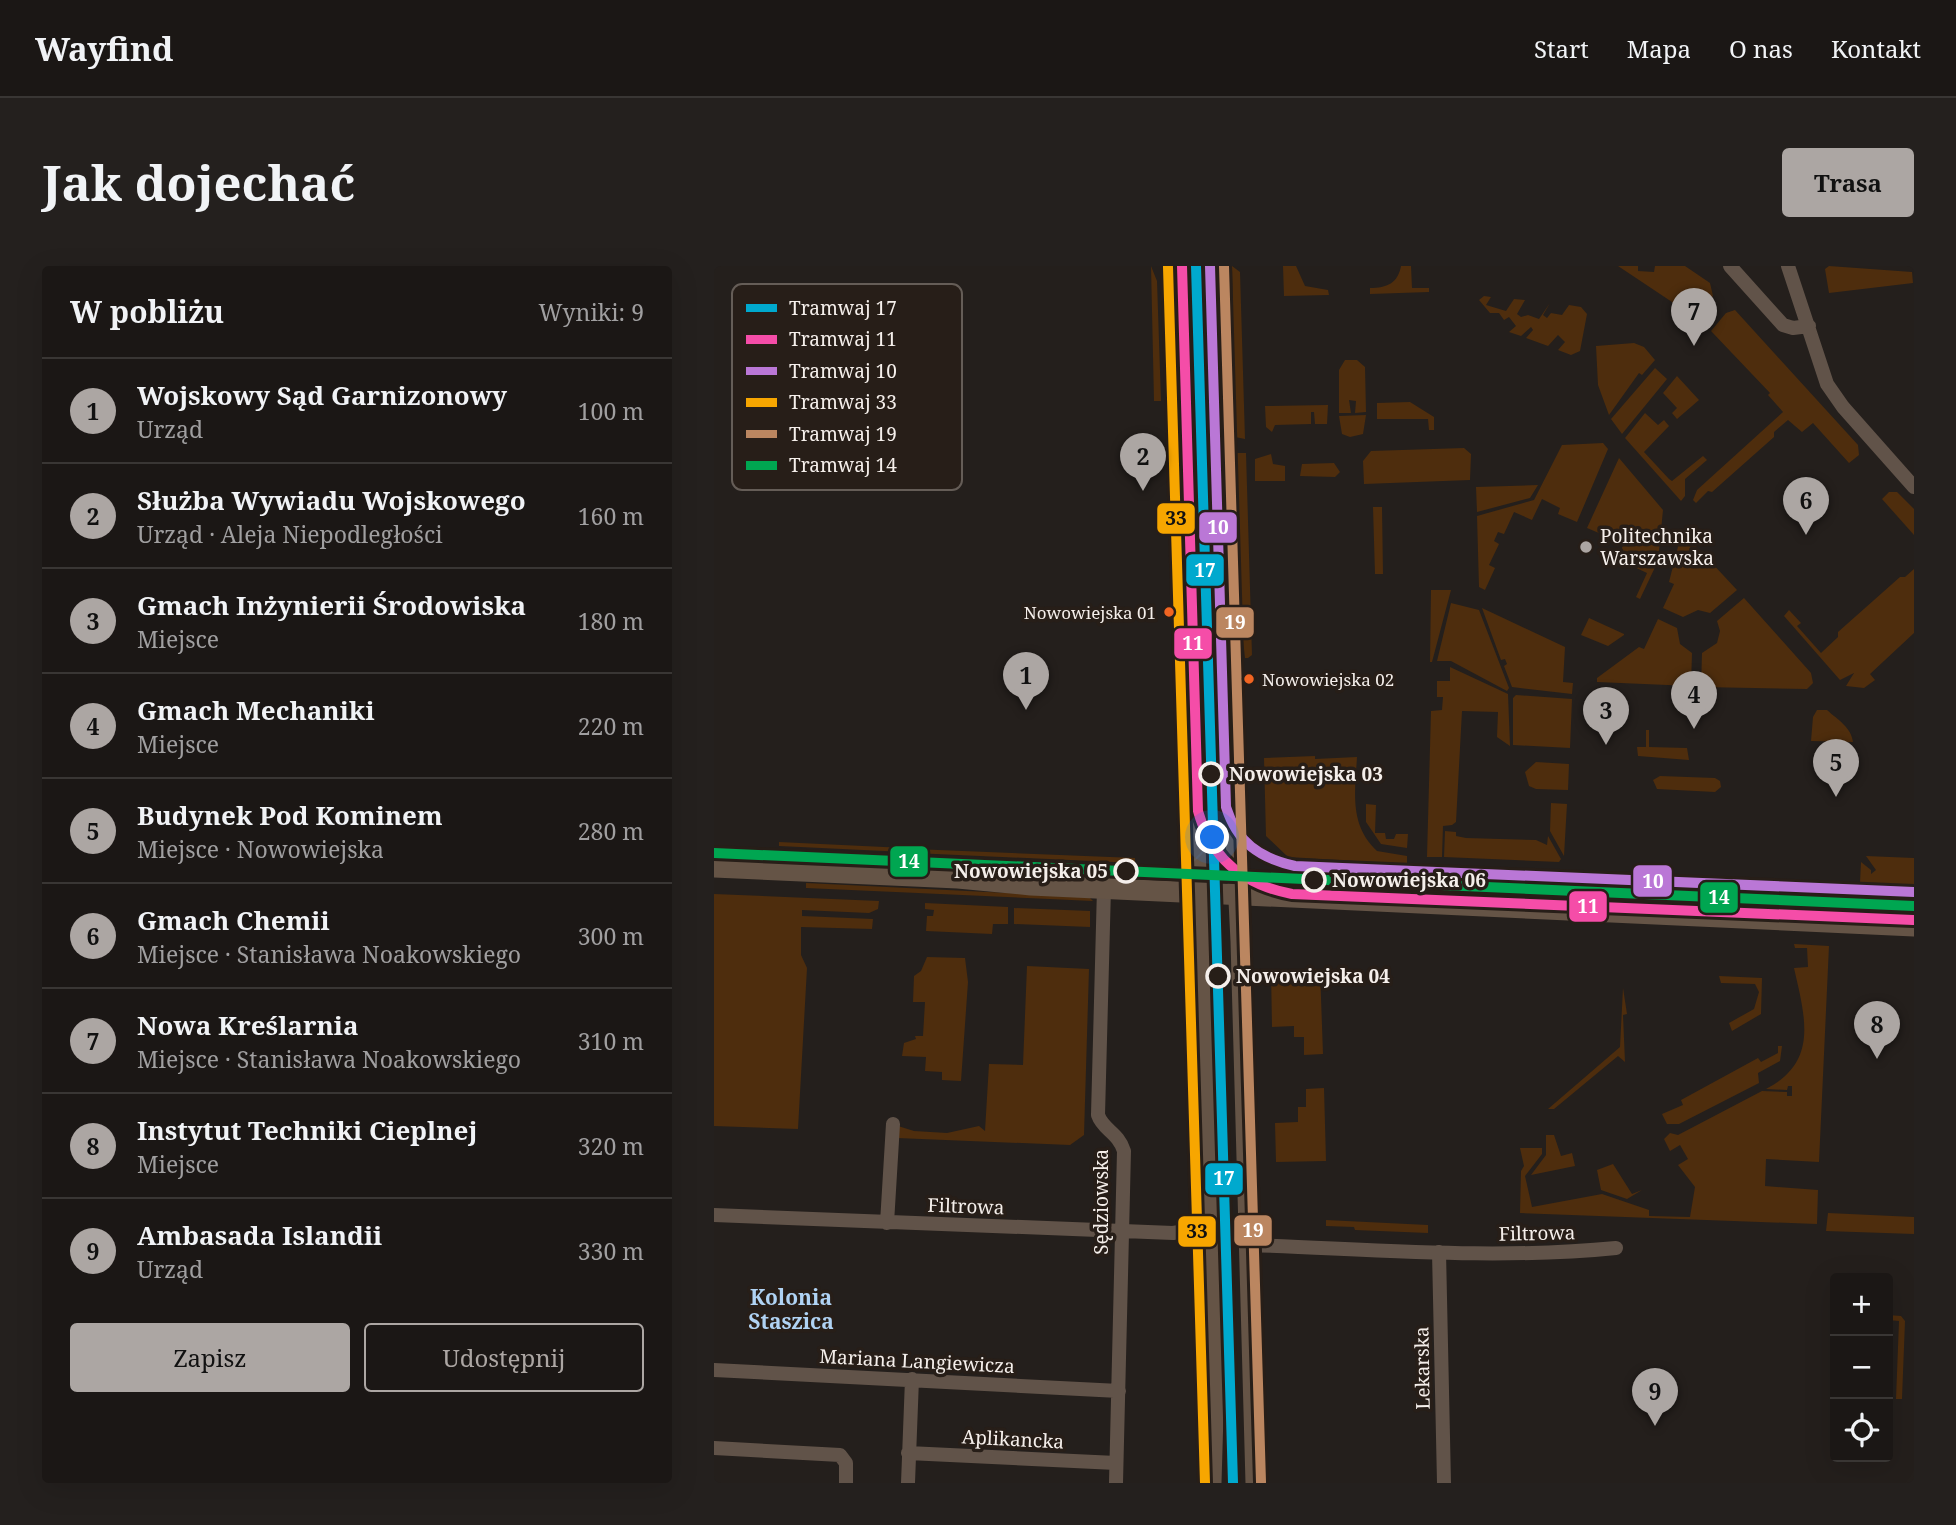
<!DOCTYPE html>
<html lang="pl">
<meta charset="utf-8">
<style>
:root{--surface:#1b1715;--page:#24201e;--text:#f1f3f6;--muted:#a09fa0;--line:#393634;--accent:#aca6a3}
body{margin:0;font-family:"Noto Serif",serif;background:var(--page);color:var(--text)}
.controls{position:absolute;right:21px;bottom:21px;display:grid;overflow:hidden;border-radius:7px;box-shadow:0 7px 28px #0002}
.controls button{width:63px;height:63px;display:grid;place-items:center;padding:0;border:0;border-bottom:2px solid var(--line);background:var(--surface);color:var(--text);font:35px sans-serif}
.you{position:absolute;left:499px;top:572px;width:24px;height:24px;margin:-18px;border:5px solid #fff;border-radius:50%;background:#1a73e8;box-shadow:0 0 0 10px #1a73e833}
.badge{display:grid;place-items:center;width:46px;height:46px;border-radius:50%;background:var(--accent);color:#111;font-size:23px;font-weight:700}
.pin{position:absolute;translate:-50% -58px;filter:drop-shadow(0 2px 4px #0008)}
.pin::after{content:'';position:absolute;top:37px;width:24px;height:21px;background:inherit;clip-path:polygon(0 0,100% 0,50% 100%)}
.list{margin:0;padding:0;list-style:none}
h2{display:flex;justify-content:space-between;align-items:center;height:91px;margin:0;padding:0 28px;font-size:30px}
h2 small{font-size:23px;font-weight:400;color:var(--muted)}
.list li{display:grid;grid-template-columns:46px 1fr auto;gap:21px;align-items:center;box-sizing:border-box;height:105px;padding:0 28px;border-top:2px solid var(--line)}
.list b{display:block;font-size:26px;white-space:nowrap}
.list p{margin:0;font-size:23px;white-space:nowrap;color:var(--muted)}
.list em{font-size:23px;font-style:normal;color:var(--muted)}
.actions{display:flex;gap:14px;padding:21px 28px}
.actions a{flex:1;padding:16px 0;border:2px solid var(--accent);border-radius:7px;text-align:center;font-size:24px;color:var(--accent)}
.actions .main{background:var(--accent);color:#111}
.icon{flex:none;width:38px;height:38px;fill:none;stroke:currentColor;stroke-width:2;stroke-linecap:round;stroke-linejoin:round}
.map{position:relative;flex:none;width:1200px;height:1217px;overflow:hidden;border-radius:7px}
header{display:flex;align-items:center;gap:42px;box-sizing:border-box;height:98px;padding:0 35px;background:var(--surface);border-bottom:2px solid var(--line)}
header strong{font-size:33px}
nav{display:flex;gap:38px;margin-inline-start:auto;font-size:24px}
.intro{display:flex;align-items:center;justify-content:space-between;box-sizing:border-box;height:168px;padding:0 42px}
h1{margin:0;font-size:49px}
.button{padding:18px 32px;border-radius:7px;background:var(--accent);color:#111;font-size:24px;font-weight:700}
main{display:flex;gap:42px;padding:0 42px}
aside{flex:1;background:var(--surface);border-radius:7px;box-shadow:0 7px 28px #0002}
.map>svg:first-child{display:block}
.green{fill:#4e2d0d}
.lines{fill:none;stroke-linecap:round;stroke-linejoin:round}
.street{stroke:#615349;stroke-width:14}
.secondary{stroke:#655446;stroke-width:21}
.tram{stroke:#655d56;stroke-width:2}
.tram-1-casing{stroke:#271e18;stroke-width:16}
.tram-2-casing{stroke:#271e18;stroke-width:16}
.tram-3-casing{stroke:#271e18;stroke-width:16}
.tram-4-casing{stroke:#271e18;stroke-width:16}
.tram-5-casing{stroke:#271e18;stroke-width:16}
.tram-6-casing{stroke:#271e18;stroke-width:16}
.tram-1{stroke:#00a9ce;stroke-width:10}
.tram-2{stroke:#f54da8;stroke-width:10}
.tram-3{stroke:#ba77d6;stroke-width:10}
.tram-4{stroke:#f7a600;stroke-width:10}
.tram-5{stroke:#bb8660;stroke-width:10}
.tram-6{stroke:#00a651;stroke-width:10}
.poi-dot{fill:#aca6a3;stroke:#271e18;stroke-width:2.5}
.bus-dot{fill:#f26522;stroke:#271e18;stroke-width:2.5}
.stop-dot{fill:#271e18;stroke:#f5efeb;stroke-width:3.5}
.labels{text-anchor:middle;stroke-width:7;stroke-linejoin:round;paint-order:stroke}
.bus-label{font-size:17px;fill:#f5efeb;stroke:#271e18;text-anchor:end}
.poi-label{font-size:19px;fill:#f5efeb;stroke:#271e18;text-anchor:start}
.stop-label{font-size:19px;font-weight:bold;fill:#f5efeb;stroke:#271e18;text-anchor:start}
.street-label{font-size:19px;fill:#f5efeb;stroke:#271e18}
.neighbourhood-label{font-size:21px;font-weight:bold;fill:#b0d3f4;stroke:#271e18}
.key{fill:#271e18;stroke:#655d57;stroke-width:2}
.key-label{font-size:19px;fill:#f5efeb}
.line-badge{stroke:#271e18;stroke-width:2.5}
.badge-label{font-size:19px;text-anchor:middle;font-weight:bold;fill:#fff}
.pale-badge-label{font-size:19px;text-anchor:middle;font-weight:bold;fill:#111}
</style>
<header>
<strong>Wayfind</strong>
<nav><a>Start</a><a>Mapa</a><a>O nas</a><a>Kontakt</a></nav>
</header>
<div class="intro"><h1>Jak dojechać</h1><a class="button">Trasa</a></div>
<main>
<aside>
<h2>W pobliżu<small>Wyniki: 9</small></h2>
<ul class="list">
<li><span class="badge">1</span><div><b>Wojskowy Sąd Garnizonowy</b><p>Urząd</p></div><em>100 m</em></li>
<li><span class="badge">2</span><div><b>Służba Wywiadu Wojskowego</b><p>Urząd · Aleja Niepodległości</p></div><em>160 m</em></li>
<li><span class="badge">3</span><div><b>Gmach Inżynierii Środowiska</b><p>Miejsce</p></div><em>180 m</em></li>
<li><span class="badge">4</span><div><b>Gmach Mechaniki</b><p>Miejsce</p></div><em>220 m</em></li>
<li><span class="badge">5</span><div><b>Budynek Pod Kominem</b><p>Miejsce · Nowowiejska</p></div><em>280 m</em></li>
<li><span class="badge">6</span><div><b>Gmach Chemii</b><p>Miejsce · Stanisława Noakowskiego</p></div><em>300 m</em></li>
<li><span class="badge">7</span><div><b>Nowa Kreślarnia</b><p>Miejsce · Stanisława Noakowskiego</p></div><em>310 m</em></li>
<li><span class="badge">8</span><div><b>Instytut Techniki Cieplnej</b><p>Miejsce</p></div><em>320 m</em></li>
<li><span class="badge">9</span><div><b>Ambasada Islandii</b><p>Urząd</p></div><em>330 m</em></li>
</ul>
<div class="actions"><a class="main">Zapisz</a><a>Udostępnij</a></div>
</aside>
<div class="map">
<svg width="1200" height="1217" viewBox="0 0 1200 1217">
<rect width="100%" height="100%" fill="#241f1c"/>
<path class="green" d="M437,0l6,15 4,120h-7z
M479,0h7l6,129h4l-1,-16h5l-2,62 6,179 -15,1z
M518,0l8,6 5,167 -10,-2z
M569,0h13l9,20 23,4 1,5 -45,1z
M687,0h10l1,22h17v4l-59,2v-6c17,0 28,-5 31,-22z
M904,0h20v5l16,1 1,-6h30l25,17 3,13 -17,22z
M1115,0l83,6 1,11 -84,10 -4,-24z
M770,30l7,1 -5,8 20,6 8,-12 11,1 -8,14 4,3 7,-2 11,4 11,-16 -7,12 4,3 4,-5 11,2 7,-10 12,2 6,7 -7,37 -9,4 -13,-5 7,-8 -7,-7 -10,11 -22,-8 7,-8 -2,-3 -10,9 -12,-4 7,-6 -7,-9 -5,3 -5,-7h-9l-11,-13z
M1021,44l123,135 1,10 -10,8 -36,-40 -11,9 -14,-12 -14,12v5l-62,55 -4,-1 -12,12 -3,-3 4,-10 86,-78 -15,-17 2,-2 -59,-62 15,-18z
M920,77l10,4 11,13 -13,15 -3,-2 -30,42 -11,-30 -2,-39z
M631,94h12l8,7 1,45 -11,1 1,-12 -7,-1 2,13h-12v-43z
M941,102l12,11 -45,55 -11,-15z
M963,110l22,24 -22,19 -5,-6 5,-5 -14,-15z
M696,136l24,15v13h-5l-1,-11h-51v-16z
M614,139l-1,19h-12l-1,-12h-3v12l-36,1 -3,7 -6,-5 -1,-21z
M931,147l13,12 6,-5 5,6 -25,26 25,27 3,2 31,-25 4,4 -22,19v17l-4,5 -56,-63z
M652,149l-3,19 -13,3 -8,-3 -3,-18z
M889,177l5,6 -31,73 -19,-8 2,-6 -18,-9 -10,21 -18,-8 -10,22 -6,-2 -4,9 5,3 -10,21 6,3 -10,22 -6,-3 -2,-71 57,-16 28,-55z
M750,182l7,6 -1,26 -106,4 -1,-23 8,-10z
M522,187h10l6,202 -4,3h-3l-5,-45z
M557,188l2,10 12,2v15h-30v-22z
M905,192l44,52 -5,51 -18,38 -4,-2 11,-24 -30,-14 9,-20 -17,-8 -3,5 -19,-8z
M620,197l6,9 -5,5 -35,-1 2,-12z
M824,219l-8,13 -53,14 -1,-25z
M1175,226h8l17,17v26l-32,-36z
M668,241l1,67h-8l-2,-67z
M968,265l55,59 -27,23 -12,-3 -15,7 -20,-9 11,-24 -5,-2z
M1200,303v64l-44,41 5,6 -11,8 -18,-2 8,-13 -14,7 -56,-64 5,-6 12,13 -4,3 24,27 17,-16v-5l62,-55h5z
M717,324h20l-19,72h-2z
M1030,332l67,75 2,10 -6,6 -106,-2 1,-34 15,-10 3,-12 -3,-10z
M737,337l28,7 30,78 -2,3 -56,-30h-14z
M768,342l83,39 -2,35 10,1 -1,11 -60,-7 -8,-21 3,-2 -2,-5 -4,1z
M875,352l35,16v1l-16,11 -27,-11z
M944,353l19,9 3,16 12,9 -1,33 -94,-4v-4l42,-31 5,2z
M736,401l58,27 2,52 -13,-9 1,-25 -36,-1 -6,111 -4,3 -9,1 -1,31h-15l4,-146 11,-1 1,-13h-6v-16h13z
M802,429l56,4 -2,49 -57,-3v-47z
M1103,444h10c11,10 24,17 26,32l-42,-1 2,-24z
M932,464h3v17l38,1 2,12 -51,-4 -1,-9h9z
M601,490v3l42,-2c-2,35 -8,68 20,94l30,5v8l-119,-7 -22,-21 -2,-78z
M822,496l33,2 -1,26 -32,-1 -7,-3 -4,-14z
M946,510l55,2 5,3 1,6 -6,5 -58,-3 -4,-9z
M837,537l16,1 -3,52 -14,-25z
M652,538l10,1 -1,28h10l1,6h8l2,-5h12l-1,14 -26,-4 -15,-22z
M731,565l11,1v4l10,2 70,2 11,5 1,-9 13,23 -2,3 -115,-5z
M65,576l126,6v4l-126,-6z
M200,583l221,9v5l-221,-10z
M1152,590l48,2v27l-54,-2 1,-21 10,8v4l5,-4z
M709,607l141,7 -1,15 -110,-5v-13z
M864,614l336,14v15l-333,-14v-13z
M92,617l283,14 4,4 -287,-13z
M0,628l165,7 -1,8 -9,4 -67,-3v6l71,3 -1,10 -71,-2v28l6,13 -9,161 -84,-3z
M211,637l83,4v17h-15l-1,10 -66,-3 1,-15h6l1,-6 -9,-1z
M300,642l76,3v16l-76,-3z
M1080,678l35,2 -10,216 -53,-3 -1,27 53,4 -1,34 -297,-11 1,-42 3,-5 -4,-18h22v6l-17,22 7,31 70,-13 47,16v6l41,1 5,-30 -17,-22 10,-6 -8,-14 -10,6 -6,-12 6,-6 8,2 84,-44 25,1v4h5v-10h-4l-1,4 -21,-1c53,-27 39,-72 28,-121l14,-1 -1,-19h-12z
M213,691l38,1 3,24 -7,99 -19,-1v-8l-17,-1 1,-14 -24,-1 2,-13 12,-4 -1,-3h8l2,-34h-12l1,-26 7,-5z
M313,700l62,3 -5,166 -14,10 -173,-7 1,-12 16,5 33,2 32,-7 6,5 4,-67 34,1z
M606,703l3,85 -19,1v-18h-10v-11l-22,1 -1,-57z
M1005,710l43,2 -1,36 -29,17 -3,-8 25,-14 5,-17 -4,-8 -34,-1z
M909,722l4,26 -4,1 2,47 -7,-6 -64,53h-6l72,-62z
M1064,780h4l-2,15 -22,12 1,10 -80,41h-12l-5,-10 21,-9 -2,-5 77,-42 3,4 17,-9z
M610,822l2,73 -50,1 -1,-39 23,-1v-15h8v-18z
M832,869h8l7,21 11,-3 3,13 -44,9 15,-20z
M899,898l19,30 10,-4 -15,9 -26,-9 -4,-20z
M1114,947l86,4v17l-88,-3z
M612,954l102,5v8l-73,-3 -1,-3 -28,-1z
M478,1015h9l2,85 -6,53z
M1174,1049l13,1 4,5 -3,78h-6l3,-78 -11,-1z"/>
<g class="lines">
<path class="street" d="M1016,0l53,59 10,3 16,-2
M1074,0l39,118 16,23 71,80
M390,622l-6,227c5,15 20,17 26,36l-8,332
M0,949l459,18 18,-3 18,-17
M173,957l6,-99
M535,979c121,4 245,15 367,3
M725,986l5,231
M0,1104l405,21
M0,1182l126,7 6,8v20
M194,1187l208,10
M194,1217l4,-104"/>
<path class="secondary" d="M467,0l12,344 -2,66 3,111 20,593 -3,103
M507,0l7,413 13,262 15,542
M0,601l244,11 73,7 883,41"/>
<path class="tram" d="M442,608c38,-2 60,-29 63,-65"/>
<defs>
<path id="tram-1" d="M482,0l37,1217"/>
<path id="tram-2" d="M468,0l16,545c13,48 46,74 94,83l621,26"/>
<path id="tram-3" d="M496,0l16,541c11,35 33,51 69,59l619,26"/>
<path id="tram-4" d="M454,1l37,1216"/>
<path id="tram-5" d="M510,0l37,1216"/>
<path id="tram-6" d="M0,587l1200,53"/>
</defs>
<use href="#tram-1" class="tram-1-casing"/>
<use href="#tram-2" class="tram-2-casing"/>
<use href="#tram-3" class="tram-3-casing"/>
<use href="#tram-4" class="tram-4-casing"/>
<use href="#tram-5" class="tram-5-casing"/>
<use href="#tram-6" class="tram-6-casing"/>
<use href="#tram-1" class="tram-1"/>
<use href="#tram-2" class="tram-2"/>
<use href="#tram-3" class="tram-3"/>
<use href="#tram-4" class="tram-4"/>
<use href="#tram-5" class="tram-5"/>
<use href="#tram-6" class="tram-6"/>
</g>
<circle class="poi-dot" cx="872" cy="281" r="7"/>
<g class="bus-dot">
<circle cx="455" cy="346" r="6"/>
<circle cx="535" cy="413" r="6"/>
</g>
<g class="stop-dot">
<circle cx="497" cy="508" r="11"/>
<circle cx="412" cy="605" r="11"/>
<circle cx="600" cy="614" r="11"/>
<circle cx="504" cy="710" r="11"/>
</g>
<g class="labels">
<g class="bus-label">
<text x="442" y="353">Nowowiejska 01</text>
<text x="548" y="420" text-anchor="start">Nowowiejska 02</text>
</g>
<g class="poi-label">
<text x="886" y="277">Politechnika<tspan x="886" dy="22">Warszawska</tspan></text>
</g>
<g class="stop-label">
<text x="515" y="515">Nowowiejska 03</text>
<text x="394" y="612" text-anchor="end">Nowowiejska 05</text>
<text x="618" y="621">Nowowiejska 06</text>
<text x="522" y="717">Nowowiejska 04</text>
</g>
<g class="street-label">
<text transform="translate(387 936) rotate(-90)" y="7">Sędziowska</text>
<text transform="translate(252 940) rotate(2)" y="7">Filtrowa</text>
<text transform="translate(823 967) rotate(-1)" y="7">Filtrowa</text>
<text transform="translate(203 1095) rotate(3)" y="7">Mariana Langiewicza</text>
<text transform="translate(708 1102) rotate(-91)" y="7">Lekarska</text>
<text transform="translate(299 1173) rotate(3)" y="7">Aplikancka</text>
</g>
<g class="neighbourhood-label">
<text x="77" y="1039">Kolonia<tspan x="77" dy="24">Staszica</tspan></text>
</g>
</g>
<rect x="18" y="18" width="230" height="206" rx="10" class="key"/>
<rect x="32" y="38" width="31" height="8" fill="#00a9ce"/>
<rect x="32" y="69" width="31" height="9" fill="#f54da8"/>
<rect x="32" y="101" width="31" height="8" fill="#ba77d6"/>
<rect x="32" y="132" width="31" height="9" fill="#f7a600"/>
<rect x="32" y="164" width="31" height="8" fill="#bb8660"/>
<rect x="32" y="195" width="31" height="9" fill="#00a651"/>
<g class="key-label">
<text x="75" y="49">Tramwaj 17</text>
<text x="75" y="80">Tramwaj 11</text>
<text x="75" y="112">Tramwaj 10</text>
<text x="75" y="143">Tramwaj 33</text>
<text x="75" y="175">Tramwaj 19</text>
<text x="75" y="206">Tramwaj 14</text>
</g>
<g class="line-badge">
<rect x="442" y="236" width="40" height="33" rx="7" fill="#f7a600"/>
<rect x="484" y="245" width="40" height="33" rx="7" fill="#ba77d6"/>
<rect x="471" y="287" width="40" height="34" rx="7" fill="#00a9ce"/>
<rect x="501" y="340" width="40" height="33" rx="7" fill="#bb8660"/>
<rect x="459" y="361" width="40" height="33" rx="7" fill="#f54da8"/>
<rect x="175" y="579" width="40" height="33" rx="7" fill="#00a651"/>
<rect x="918" y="598" width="41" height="34" rx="7" fill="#ba77d6"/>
<rect x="985" y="615" width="40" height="33" rx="7" fill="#00a651"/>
<rect x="854" y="624" width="40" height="33" rx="7" fill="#f54da8"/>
<rect x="490" y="896" width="40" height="34" rx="7" fill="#00a9ce"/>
<rect x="519" y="948" width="40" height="33" rx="7" fill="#bb8660"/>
<rect x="463" y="949" width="40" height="33" rx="7" fill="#f7a600"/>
</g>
<g class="badge-label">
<text x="504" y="268">10</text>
<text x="491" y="311">17</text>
<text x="521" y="363">19</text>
<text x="479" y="384">11</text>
<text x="195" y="602">14</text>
<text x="939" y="622">10</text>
<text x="1005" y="638">14</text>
<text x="874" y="647">11</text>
<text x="510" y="919">17</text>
<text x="539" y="971">19</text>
</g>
<g class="pale-badge-label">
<text x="462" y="259">33</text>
<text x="483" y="972">33</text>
</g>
</svg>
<div class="controls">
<button>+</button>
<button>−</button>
<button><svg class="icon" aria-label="locate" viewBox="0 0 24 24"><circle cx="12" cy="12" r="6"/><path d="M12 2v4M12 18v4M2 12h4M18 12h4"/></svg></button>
</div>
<div class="you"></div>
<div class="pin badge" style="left:312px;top:444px">1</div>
<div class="pin badge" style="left:429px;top:225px">2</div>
<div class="pin badge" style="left:892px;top:479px">3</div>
<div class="pin badge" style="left:980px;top:463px">4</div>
<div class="pin badge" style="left:1122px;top:531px">5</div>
<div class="pin badge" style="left:1092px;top:269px">6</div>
<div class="pin badge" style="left:980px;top:80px">7</div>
<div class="pin badge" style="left:1163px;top:793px">8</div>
<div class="pin badge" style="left:941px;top:1160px">9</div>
</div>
</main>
